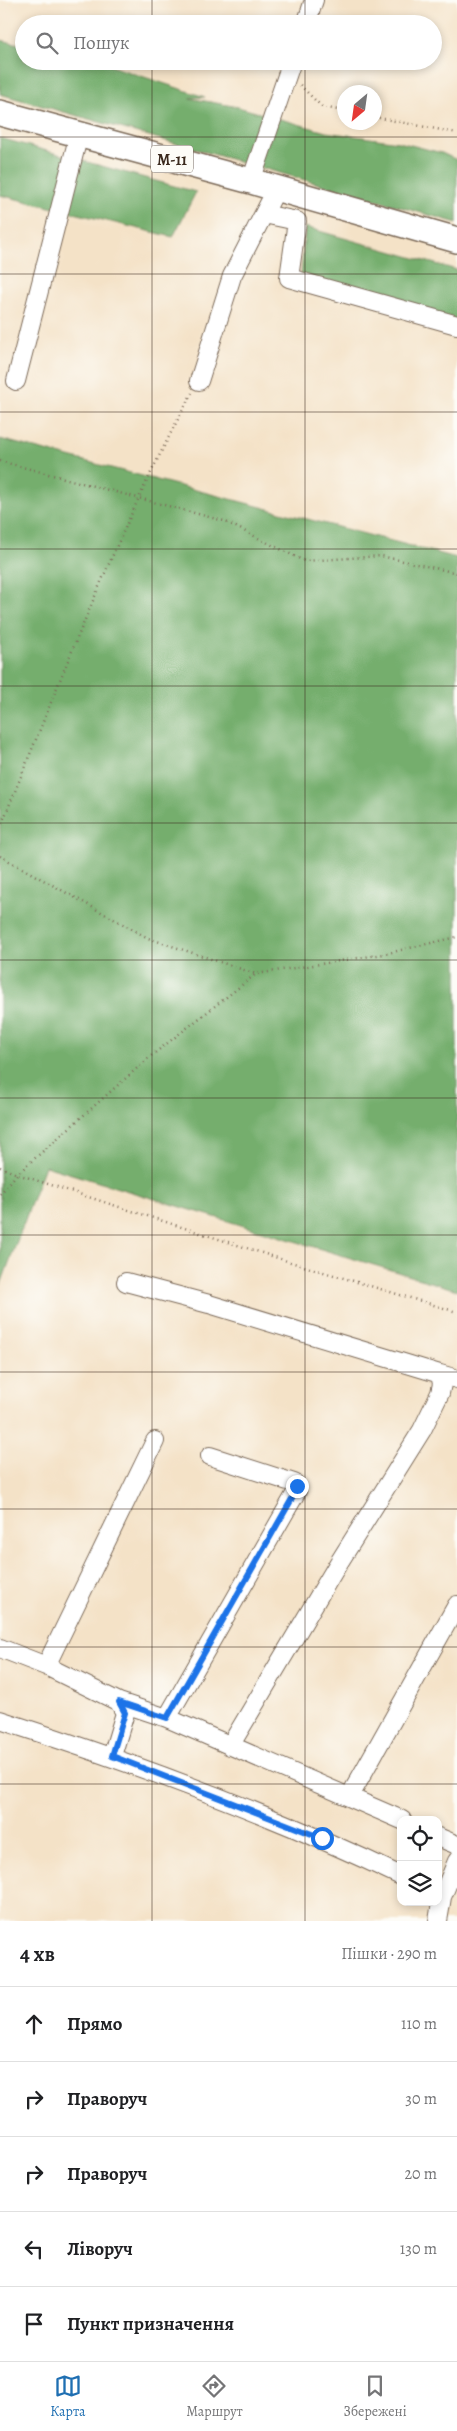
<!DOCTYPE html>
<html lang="uk">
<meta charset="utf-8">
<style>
:root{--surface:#fff;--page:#f6f6f6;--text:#202124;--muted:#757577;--line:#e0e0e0;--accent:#1f6fb2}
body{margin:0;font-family:Alegreya,serif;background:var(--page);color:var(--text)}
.controls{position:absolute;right:15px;bottom:15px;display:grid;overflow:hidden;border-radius:10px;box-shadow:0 2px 8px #0003}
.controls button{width:45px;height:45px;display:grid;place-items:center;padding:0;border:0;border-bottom:1px solid var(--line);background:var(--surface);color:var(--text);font:25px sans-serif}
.compass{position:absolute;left:337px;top:85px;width:45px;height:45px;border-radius:50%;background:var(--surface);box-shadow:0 2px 8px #0003;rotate:209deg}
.stop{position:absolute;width:15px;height:15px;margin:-11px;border:4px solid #1a73e8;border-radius:50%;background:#fff}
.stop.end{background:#1a73e8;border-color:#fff;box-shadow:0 1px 5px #0008}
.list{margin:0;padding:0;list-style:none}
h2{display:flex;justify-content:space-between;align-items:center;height:65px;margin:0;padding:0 20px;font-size:21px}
h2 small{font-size:16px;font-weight:400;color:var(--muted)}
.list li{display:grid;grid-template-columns:32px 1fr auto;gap:15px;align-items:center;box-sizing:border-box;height:75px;padding:0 20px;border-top:1px solid var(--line)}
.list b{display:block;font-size:19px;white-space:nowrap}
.list em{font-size:16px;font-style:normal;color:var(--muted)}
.icon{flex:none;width:28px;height:28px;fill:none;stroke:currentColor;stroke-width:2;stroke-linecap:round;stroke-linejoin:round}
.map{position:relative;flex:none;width:457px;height:1921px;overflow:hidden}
.search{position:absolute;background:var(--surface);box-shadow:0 2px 8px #0003;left:15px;right:15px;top:15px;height:55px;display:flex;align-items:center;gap:12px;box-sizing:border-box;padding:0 18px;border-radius:28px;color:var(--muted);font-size:19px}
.sheet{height:440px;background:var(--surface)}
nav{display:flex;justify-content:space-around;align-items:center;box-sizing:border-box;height:70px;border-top:1px solid var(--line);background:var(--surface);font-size:14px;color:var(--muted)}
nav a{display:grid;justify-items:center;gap:2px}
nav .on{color:var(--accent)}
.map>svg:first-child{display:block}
.forest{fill:#74ae6d;stroke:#586c46}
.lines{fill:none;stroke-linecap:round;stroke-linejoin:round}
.minor-casing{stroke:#7c6a59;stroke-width:20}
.highway-casing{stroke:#7c6a59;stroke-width:28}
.path{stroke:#7c6a59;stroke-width:2.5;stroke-dasharray:1 4;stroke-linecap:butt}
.minor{stroke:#fff;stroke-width:18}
.highway{stroke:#fff;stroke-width:25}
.route{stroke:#1a73e8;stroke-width:6}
.grid{fill:none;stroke:#3b2a1e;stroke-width:1;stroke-opacity:0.55}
.labels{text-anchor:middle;stroke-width:4;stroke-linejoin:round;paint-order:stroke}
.shield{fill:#fdfcf7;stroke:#75695f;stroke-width:1}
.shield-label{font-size:16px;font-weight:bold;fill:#3b2a1e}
</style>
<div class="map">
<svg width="457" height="1921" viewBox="0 0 457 1921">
<rect width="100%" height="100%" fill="#fdfcf7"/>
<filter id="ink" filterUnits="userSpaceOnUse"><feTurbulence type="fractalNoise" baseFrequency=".02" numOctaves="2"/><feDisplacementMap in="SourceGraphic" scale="10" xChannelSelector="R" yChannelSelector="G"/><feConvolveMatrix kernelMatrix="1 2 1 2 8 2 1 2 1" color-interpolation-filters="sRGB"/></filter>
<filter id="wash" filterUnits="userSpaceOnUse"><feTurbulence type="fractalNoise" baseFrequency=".0096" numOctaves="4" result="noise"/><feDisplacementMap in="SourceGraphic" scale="20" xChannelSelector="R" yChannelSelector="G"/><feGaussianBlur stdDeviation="1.12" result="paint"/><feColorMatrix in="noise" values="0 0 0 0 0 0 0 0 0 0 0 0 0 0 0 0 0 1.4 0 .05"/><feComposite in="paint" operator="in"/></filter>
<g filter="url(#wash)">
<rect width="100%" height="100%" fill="#f4e2c7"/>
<path class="forest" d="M0,40l24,5v16h72l109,36 -16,1 49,9 88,25 73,10 43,11 15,7v63l-457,-129z
M0,138l196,54 -23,45 -173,-42z
M305,227l152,43v52l-156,-45z
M0,439l457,119v732l-412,-124 -45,121z"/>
</g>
<g filter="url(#ink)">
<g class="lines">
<defs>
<path id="minor" d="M306,24l8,-24
M251,181l41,-120
M264,214l33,7 -8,57 168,47
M16,381l63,-247
M199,381l33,-105 45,-88
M126,1282l83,22 231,70
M155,1441l-109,225 73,36 48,16 235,102
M0,1648l46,18
M167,1718l130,-227 -3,-8 -84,-27
M0,1720c137,44 272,94 401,156
M230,1746l108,-182 84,-134 18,-37 2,-9 -2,-10 17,5
M112,1756l13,-43 -6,-11
M350,1796l107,-191
M438,1837l19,8
M438,1921l4,-24 15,-36"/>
<path id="highway" d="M0,113l251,68 206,59"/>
</defs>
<use href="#minor" class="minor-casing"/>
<use href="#highway" class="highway-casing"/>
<path class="path" d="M300,85l22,22 22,4
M374,117l83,16
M0,461l224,60 80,40 77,-5 76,17
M0,828c60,-146 116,-296 192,-435
M0,856l148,82 108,36 128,-20 73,-17
M0,1167l17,7 270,87 170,51
M0,1194l17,-20 134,-118 105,-82"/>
<use href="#minor" class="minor"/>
<use href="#highway" class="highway"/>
</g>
</g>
<g class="lines" filter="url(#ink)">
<path class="route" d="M297,1486v4l-130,228 -48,-16 6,11 -13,43 210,82"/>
</g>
<path class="grid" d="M152,0v24M305,0v24M152,61v1860M305,61v1860M0,137h457M0,274h457M0,412h457M0,549h457M0,686h457M0,823h457M0,960h457M0,1098h457M0,1235h457M0,1372h457M0,1509h457M0,1647h457M0,1784h457"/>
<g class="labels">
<rect class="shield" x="151" y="145.5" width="42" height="27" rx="4"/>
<g class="shield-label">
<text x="172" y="165">М-11</text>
</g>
</g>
</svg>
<div class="controls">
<button><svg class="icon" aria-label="locate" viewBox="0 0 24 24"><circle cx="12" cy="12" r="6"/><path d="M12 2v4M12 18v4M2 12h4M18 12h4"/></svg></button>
<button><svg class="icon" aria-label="layers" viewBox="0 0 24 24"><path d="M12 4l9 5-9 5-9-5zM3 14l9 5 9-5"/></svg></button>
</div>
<svg class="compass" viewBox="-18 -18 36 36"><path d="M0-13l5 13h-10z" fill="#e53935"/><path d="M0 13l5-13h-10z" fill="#757577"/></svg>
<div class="stop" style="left:322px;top:1838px"></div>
<div class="stop end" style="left:297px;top:1486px"></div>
<div class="search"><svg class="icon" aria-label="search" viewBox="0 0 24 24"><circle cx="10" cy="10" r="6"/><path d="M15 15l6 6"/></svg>Пошук</div>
</div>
<section class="sheet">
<h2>4 хв<small>Пішки · 290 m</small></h2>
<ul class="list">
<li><svg class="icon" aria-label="ahead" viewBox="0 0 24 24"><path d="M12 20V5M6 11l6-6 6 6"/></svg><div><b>Прямо</b></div><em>110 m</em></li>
<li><svg class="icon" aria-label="right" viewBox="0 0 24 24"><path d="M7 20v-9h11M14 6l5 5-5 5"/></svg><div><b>Праворуч</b></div><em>30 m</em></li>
<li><svg class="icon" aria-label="right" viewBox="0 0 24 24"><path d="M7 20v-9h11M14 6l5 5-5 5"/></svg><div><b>Праворуч</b></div><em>20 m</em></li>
<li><svg class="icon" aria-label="left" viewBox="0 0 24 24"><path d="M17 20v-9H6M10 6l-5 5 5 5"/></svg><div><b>Ліворуч</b></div><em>130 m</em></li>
<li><svg class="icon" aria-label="arrive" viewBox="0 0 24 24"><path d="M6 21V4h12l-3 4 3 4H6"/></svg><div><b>Пункт призначення</b></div></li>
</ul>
</section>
<nav>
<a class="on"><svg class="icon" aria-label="map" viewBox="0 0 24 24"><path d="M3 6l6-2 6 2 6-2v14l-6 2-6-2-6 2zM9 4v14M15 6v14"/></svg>Карта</a>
<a><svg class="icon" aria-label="directions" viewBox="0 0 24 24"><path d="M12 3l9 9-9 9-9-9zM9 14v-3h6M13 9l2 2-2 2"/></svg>Маршрут</a>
<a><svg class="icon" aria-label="saved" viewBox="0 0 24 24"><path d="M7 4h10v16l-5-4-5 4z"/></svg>Збережені</a>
</nav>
